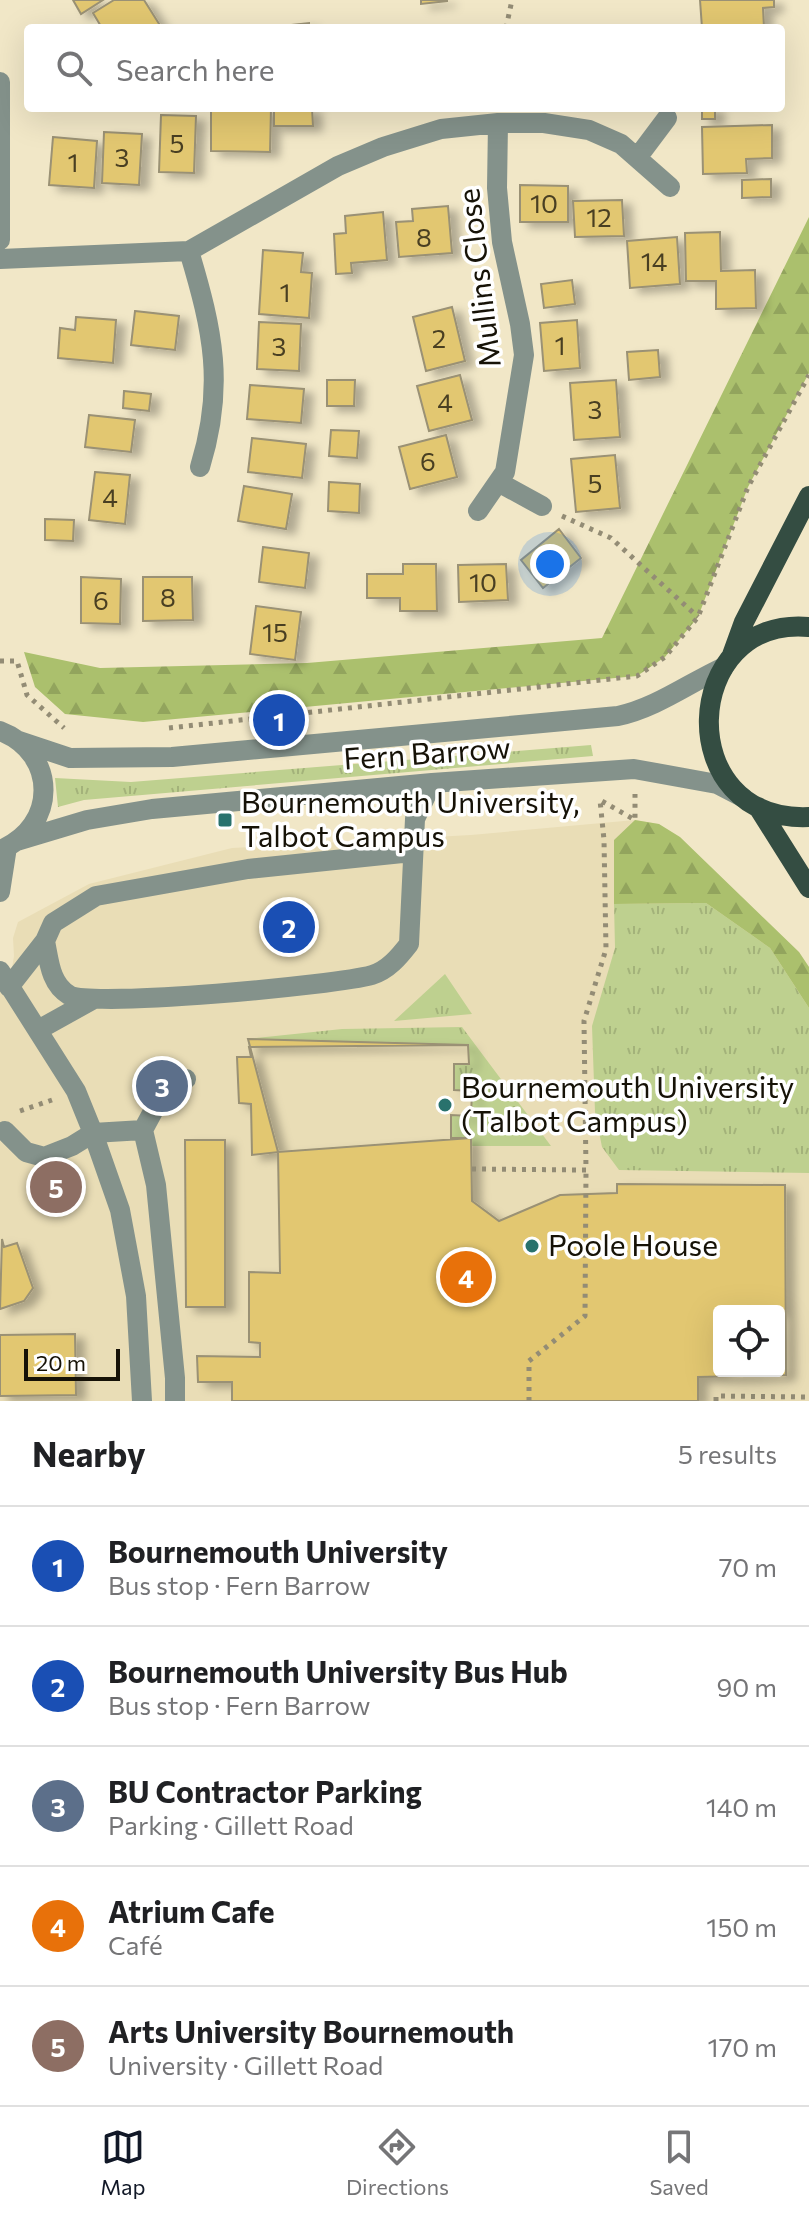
<!DOCTYPE html>
<meta charset="utf-8">
<style>
:root{--surface:#fff;--page:#f2f2f2;--text:#202124;--muted:#757577;--line:#e0e0e0;--accent:#111827}
body{margin:0;font-family:Commissioner,sans-serif;background:var(--page);color:var(--text)}
.controls{position:absolute;right:24px;bottom:24px;display:grid;overflow:hidden;border-radius:8px;box-shadow:0 8px 32px #0002}
.controls button{width:72px;height:72px;display:grid;place-items:center;padding:0;border:0;border-bottom:2px solid var(--line);background:var(--surface);color:var(--text);font:40px sans-serif}
.scale{position:absolute;left:24px;bottom:20px;width:96px;box-sizing:border-box;padding-left:8px;border:4px solid #161207;border-top:0;font-size:22px;line-height:28px;white-space:nowrap;color:#161207;-webkit-text-stroke:6px #fff;paint-order:stroke}
.you{position:absolute;left:550px;top:564px;width:28px;height:28px;margin:-20px;border:6px solid #fff;border-radius:50%;background:#1a73e8;box-shadow:0 0 0 12px #1a73e833}
.badge{display:grid;place-items:center;width:52px;height:52px;border-radius:50%;background:var(--accent);color:#fff;font-size:26px;font-weight:700}
.pin{position:absolute;translate:-50% -50%;border:4px solid #fff;box-shadow:0 2px 8px #0006}
.list{margin:0;padding:0;list-style:none}
h2{display:flex;justify-content:space-between;align-items:center;height:104px;margin:0;padding:0 32px;font-size:34px}
h2 small{font-size:26px;font-weight:400;color:var(--muted)}
.list li{display:grid;grid-template-columns:52px 1fr auto;gap:24px;align-items:center;box-sizing:border-box;height:120px;padding:0 32px;border-top:2px solid var(--line)}
.list b{display:block;font-size:30px;white-space:nowrap}
.list p{margin:0;font-size:26px;white-space:nowrap;color:var(--muted)}
.list em{font-size:26px;font-style:normal;color:var(--muted)}
.icon{flex:none;width:44px;height:44px;fill:none;stroke:currentColor;stroke-width:2;stroke-linecap:round;stroke-linejoin:round}
.map{position:relative;flex:none;width:809px;height:1401px;overflow:hidden}
.search{position:absolute;background:var(--surface);box-shadow:0 8px 32px #0002;left:24px;right:24px;top:24px;height:88px;display:flex;align-items:center;gap:20px;box-sizing:border-box;padding:0 28px;border-radius:8px;color:var(--muted);font-size:30px}
.sheet{height:704px;background:var(--surface)}
nav{display:flex;justify-content:space-around;align-items:center;box-sizing:border-box;height:112px;border-top:2px solid var(--line);background:var(--surface);font-size:22px;color:var(--muted)}
nav a{display:grid;justify-items:center;gap:4px}
nav .on{color:var(--accent)}
.map>svg:first-child{display:block}
.built{fill:#e9ddb6;fill-rule:evenodd}
.grass{fill:url(#grass-tufts)}
.forest{fill:url(#forest-firs)}
.building{fill:#e2c771;stroke:#9a9174;stroke-width:2;fill-rule:evenodd;filter:url(#shadow)}
.lines{fill:none;stroke-linecap:round;stroke-linejoin:round}
.path{stroke:#938c75;stroke-width:5;stroke-dasharray:4 6;stroke-linecap:butt}
.minor{stroke:#84928b;stroke-width:20}
.major{stroke:#344d42;stroke-width:20}
.poi-dot{fill:#29726d;stroke:#fff;stroke-width:3}
.labels{text-anchor:middle;stroke-width:7;stroke-linejoin:round;paint-order:stroke}
.number-label{font-size:26px;fill:#493f22}
.street-label{font-size:30px;fill:#161207;stroke:#fff}
.poi-label{font-size:30px;fill:#161207;stroke:#fff;text-anchor:start}
</style>
<div class="map">
<svg width="809" height="1401" viewBox="0 0 809 1401">
<defs>
<pattern id="grass-tufts" width="24" height="20" patternUnits="userSpaceOnUse" patternTransform="scale(2)"><rect width="24" height="20" fill="#bed08f"/><path d="M3 7l-1-3M5 7V3M7 7l1-3M15 17l-1-3M17 17v-4M19 17l1-3" fill="none" stroke="#a3b27a"/></pattern>
<pattern id="forest-firs" width="22" height="20" patternUnits="userSpaceOnUse" patternTransform="scale(2)"><rect width="22" height="20" fill="#abc06d"/><path d="M5 1l3.5 6h-7zM16 11l3.5 6h-7z" fill="#92a45d"/></pattern>
<filter id="shadow"><feDropShadow dx="9" dy="5" stdDeviation="4" flood-color="#0004"/></filter>
</defs>
<rect width="100%" height="100%" fill="#f1e7c7"/>
<path class="built" d="M635,820l24,4 140,128 10,15v434h-809v-430l9,15 5,-30 -1,-18 5,-16 71,-38 143,-36 239,-13zM719,1311h60v60h-60z"/>
<path class="grass" d="M591,745l2,11 -509,44 -26,7 -3,-29 76,4z
M706,903l64,45 39,60v165l-190,-3 -17,-23 -7,-35 -3,-86 23,-78 -1,-44z
M445,974l27,40 -78,7z
M462,1027l89,119h-79l-1,-8h-20v-23h20l1,-24 -18,-1v-26l15,-1 -1,-18 -219,2 -1,-8 94,-10z"/>
<path class="forest" d="M809,217v156l-61,114 -50,130 -33,40 -28,19 -494,46 -78,-8 -30,-27 -11,-35 76,16 207,-5 295,-25z
M635,820l24,4 21,13 119,115 10,15v41l-39,-60 -64,-45 -92,1v-64z"/>
<path class="building" d="M73,0h30l-22,14z
M114,0h30l17,27 -59,1 -9,-15z
M421,0h26v1l-26,3z
M700,0h74v7l-11,1 1,20h-62z
M309,23v5h-17v-3z
M211,108h60l-1,44 -59,-1z
M274,108h38l1,18h-39z
M702,108h13v11h-13z
M161,115l35,1 -2,57 -35,-1z
M772,125v33l-26,1 1,14 -44,1 -1,-47z
M104,132l38,2 -3,51 -37,-2z
M53,137l44,4 -3,47 -45,-3z
M771,179v18l-29,1v-18z
M520,185l48,1v36h-48z
M622,200l2,36 -49,1 -2,-36z
M448,206l4,47 -53,4 -3,-35 17,-1 -1,-12z
M383,212l4,48 -36,3 1,10 -16,1 -2,-40 12,-1 -1,-17z
M720,232l1,39 34,-1 1,38 -40,1v-28h-30l-1,-48z
M677,237l3,47 -50,4 -3,-47z
M263,250l40,3 -2,19 11,1 -3,45 -50,-4z
M572,280l3,24 -31,4 -3,-24z
M452,307l13,54 -39,10 -13,-54z
M135,311l44,5 -4,34 -44,-5z
M76,317l40,3 -3,43 -55,-5 2,-30 15,2z
M577,320l3,48 -36,3 -4,-48z
M259,322l42,2 -2,47 -42,-2z
M658,350l2,27 -31,3 -2,-28z
M460,375l12,45 -43,11 -12,-45z
M327,380h28l-1,26h-27z
M616,380l4,57 -46,3 -4,-57z
M250,385l54,4 -3,34 -54,-4z
M124,391l27,3 -2,17 -26,-3z
M89,415l46,5 -4,32 -46,-5z
M331,430l28,1 -2,27 -28,-2z
M446,435l11,42 -47,12 -11,-42z
M252,438l54,6 -4,34 -54,-6z
M615,455l5,53 -44,4 -5,-53z
M95,472l35,3 -5,49 -36,-4z
M329,482l31,2 -1,29 -31,-2z
M244,486l48,8 -6,35 -48,-8z
M45,519l29,1 -1,21 -28,-1z
M559,529l22,29 -38,30 -22,-28z
M263,547l46,6 -4,35 -46,-6z
M403,564h33l1,47h-37v-13h-33v-24h36z
M506,564l2,36 -49,2 -1,-37z
M81,577l40,2 -1,45 -39,-1z
M143,577h49l1,43 -50,1z
M256,606l45,6 -6,48 -45,-6z
M248,1039l220,6 1,19h-15v26l18,1 -1,25 -20,-1v23h20l-193,14z
M468,1045l1,19h-15v26l18,1 -1,25 -20,-1v23h20l1,63 27,20 61,-26 57,-2v-9l168,1 1,190 -88,2v24h-466v-19h-34l-1,-26 63,1v-14l-11,-1v-70l31,1 -2,-121 -26,3 -1,-51 -12,-1 -2,-46h14l-2,-10zM719,1311h60v60h-60z
M185,1140h40v167h-39z
M2,1239l2,8 13,-4 16,45 -9,13 -24,8z
M75,1334l1,61 -76,1v-61z"/>
<g class="lines">
<path class="path" d="M506,28l6,-28
M562,516l49,22 87,79
M0,661h17l10,34 37,33
M169,728l468,-52 28,-19 33,-40 50,-130 61,-112
M20,1111l32,-11
M472,1169l114,1 -2,-149 22,-72 -2,-109 -4,-40 35,20v-26
M529,1401v-40l56,-45 1,-146
M716,1401v-5l93,1"/>
<path class="minor" d="M0,82v158
M637,158l30,-40
M189,251c24,80 36,135 11,216
M0,259l189,-8 149,-85 45,-19 58,-18 57,-6h46l45,7 32,14 49,43
M498,482l44,24
M478,511l27,-39 19,-117 -4,-31 -18,-82 -5,-54 1,-65
M0,731c58,22 58,96 0,119
M19,741l51,17 102,-1 446,-41c38,-8 71,-33 106,-49
M17,841l70,-21 65,-11 280,-26 202,-14 83,15 25,13
M0,892l7,-45
M45,941c4,19 5,43 24,54 24,13 269,-10 303,-20 16,-5 27,-18 37,-31l6,-125 17,-36
M0,971l76,120 17,42 27,77 16,86 6,105
M9,987l36,-46 8,-18 43,-27 152,-27 164,-17
M38,1030l54,-30
M5,1131l21,21 18,5 28,-11 21,-13 50,-3
M175,1401v-23l-19,-193 -13,-55 14,-26 29,-25"/>
<path class="major" d="M809,627c-129,-12 -138,196 0,190
M732,655l12,-33 65,-126
M758,807l51,81"/>
</g>
<g class="poi-dot">
<rect x="217" y="812" width="16" height="16" rx="4"/>
<circle cx="445" cy="1105" r="8"/>
<circle cx="532" cy="1246" r="8"/>
</g>
<g class="labels">
<g class="number-label">
<text x="177" y="153">5</text>
<text x="122" y="167">3</text>
<text x="73" y="172">1</text>
<text x="544" y="213">10</text>
<text x="599" y="227">12</text>
<text x="424" y="247">8</text>
<text x="654" y="271">14</text>
<text x="285" y="302">1</text>
<text x="439" y="348">2</text>
<text x="560" y="355">1</text>
<text x="279" y="356">3</text>
<text x="445" y="412">4</text>
<text x="595" y="419">3</text>
<text x="428" y="471">6</text>
<text x="595" y="493">5</text>
<text x="110" y="507">4</text>
<text x="483" y="592">10</text>
<text x="168" y="607">8</text>
<text x="101" y="610">6</text>
<text x="275" y="642">15</text>
</g>
<g class="street-label">
<text transform="translate(480 278) rotate(-97)" y="10">Mullins Close</text>
<text transform="translate(427 754) rotate(-4)" y="10">Fern Barrow</text>
</g>
<g class="poi-label">
<text x="241" y="813">Bournemouth University,<tspan x="241" dy="34">Talbot Campus</tspan></text>
<text x="461" y="1098">Bournemouth University<tspan x="461" dy="34">(Talbot Campus)</tspan></text>
<text x="548" y="1256">Poole House</text>
</g>
</g>
</svg>
<div class="controls">
<button><svg class="icon" aria-label="locate" viewBox="0 0 24 24"><circle cx="12" cy="12" r="6"/><path d="M12 2v4M12 18v4M2 12h4M18 12h4"/></svg></button>
</div>
<div class="scale">20 m</div>
<div class="you"></div>
<div class="pin badge" style="left:279px;top:720px;background:#1a4fb4">1</div>
<div class="pin badge" style="left:289px;top:927px;background:#1a4fb4">2</div>
<div class="pin badge" style="left:162px;top:1086px;background:#5c6f8a">3</div>
<div class="pin badge" style="left:466px;top:1277px;background:#e8710a">4</div>
<div class="pin badge" style="left:56px;top:1187px;background:#8d6e63">5</div>
<div class="search"><svg class="icon" aria-label="search" viewBox="0 0 24 24"><circle cx="10" cy="10" r="6"/><path d="M15 15l6 6"/></svg>Search here</div>
</div>
<section class="sheet">
<h2>Nearby<small>5 results</small></h2>
<ul class="list">
<li><span class="badge" style="background:#1a4fb4">1</span><div><b>Bournemouth University</b><p>Bus stop · Fern Barrow</p></div><em>70 m</em></li>
<li><span class="badge" style="background:#1a4fb4">2</span><div><b>Bournemouth University Bus Hub</b><p>Bus stop · Fern Barrow</p></div><em>90 m</em></li>
<li><span class="badge" style="background:#5c6f8a">3</span><div><b>BU Contractor Parking</b><p>Parking · Gillett Road</p></div><em>140 m</em></li>
<li><span class="badge" style="background:#e8710a">4</span><div><b>Atrium Cafe</b><p>Café</p></div><em>150 m</em></li>
<li><span class="badge" style="background:#8d6e63">5</span><div><b>Arts University Bournemouth</b><p>University · Gillett Road</p></div><em>170 m</em></li>
</ul>
</section>
<nav>
<a class="on"><svg class="icon" aria-label="map" viewBox="0 0 24 24"><path d="M3 6l6-2 6 2 6-2v14l-6 2-6-2-6 2zM9 4v14M15 6v14"/></svg>Map</a>
<a><svg class="icon" aria-label="directions" viewBox="0 0 24 24"><path d="M12 3l9 9-9 9-9-9zM9 14v-3h6M13 9l2 2-2 2"/></svg>Directions</a>
<a><svg class="icon" aria-label="saved" viewBox="0 0 24 24"><path d="M7 4h10v16l-5-4-5 4z"/></svg>Saved</a>
</nav>
